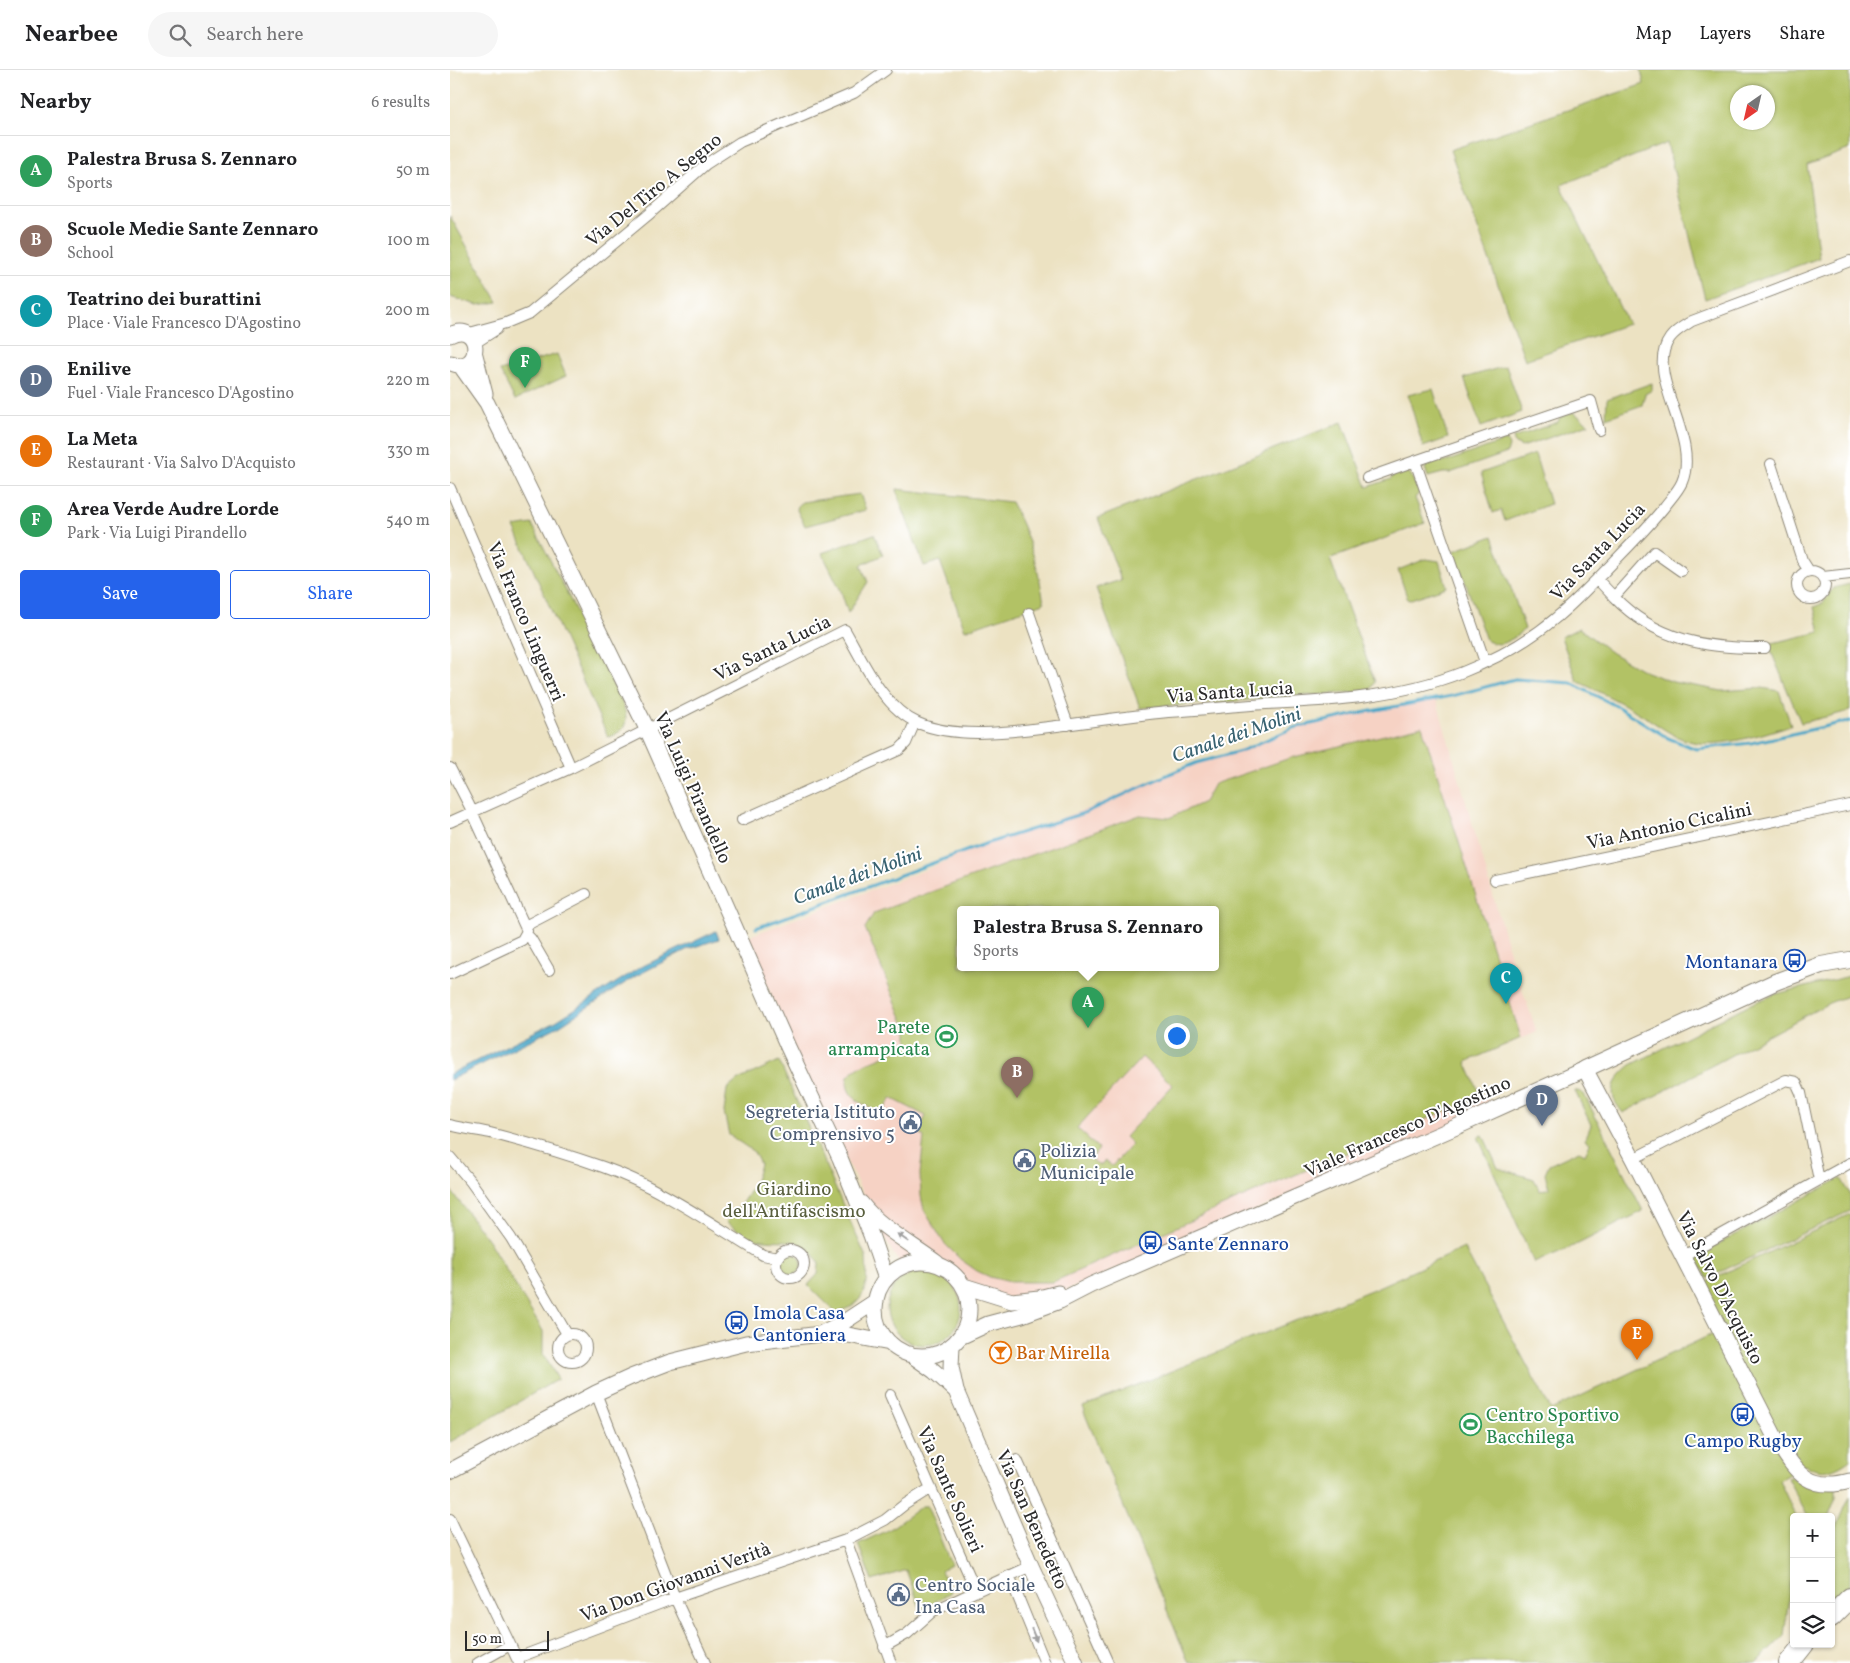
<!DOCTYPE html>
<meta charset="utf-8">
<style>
:root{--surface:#fff;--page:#f6f6f6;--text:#202124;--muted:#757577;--line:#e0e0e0;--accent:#2563eb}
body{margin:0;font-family:Vollkorn,serif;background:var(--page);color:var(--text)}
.controls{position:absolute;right:15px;bottom:15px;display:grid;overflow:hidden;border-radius:5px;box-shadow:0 1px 4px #0004}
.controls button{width:45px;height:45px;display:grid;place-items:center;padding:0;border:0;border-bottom:1px solid var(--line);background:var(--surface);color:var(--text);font:25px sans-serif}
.compass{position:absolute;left:1280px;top:15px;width:45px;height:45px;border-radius:50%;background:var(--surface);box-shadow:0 1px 4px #0004;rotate:214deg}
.scale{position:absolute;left:15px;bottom:12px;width:84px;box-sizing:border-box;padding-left:5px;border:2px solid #2b2b2b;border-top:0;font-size:14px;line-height:18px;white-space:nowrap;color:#2b2b2b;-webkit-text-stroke:4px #fff;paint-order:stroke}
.you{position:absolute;left:726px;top:965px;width:18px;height:18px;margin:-12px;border:4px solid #fff;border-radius:50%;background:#1a73e8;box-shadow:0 0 0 8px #1a73e833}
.badge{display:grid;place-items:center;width:32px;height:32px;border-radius:50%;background:var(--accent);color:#fff;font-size:16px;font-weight:700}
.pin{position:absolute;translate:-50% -41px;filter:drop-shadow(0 1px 2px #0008)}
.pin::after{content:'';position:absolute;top:26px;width:18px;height:15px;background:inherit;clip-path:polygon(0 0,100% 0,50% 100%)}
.popup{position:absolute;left:507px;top:836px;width:262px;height:65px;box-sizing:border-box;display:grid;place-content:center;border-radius:5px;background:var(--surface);filter:drop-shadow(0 1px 4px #0005);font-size:16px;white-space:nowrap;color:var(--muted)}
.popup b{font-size:19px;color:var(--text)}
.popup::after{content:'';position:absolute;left:50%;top:100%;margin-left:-10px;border:10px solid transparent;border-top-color:var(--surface)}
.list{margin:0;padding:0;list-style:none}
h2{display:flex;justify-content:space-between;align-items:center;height:65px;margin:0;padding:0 20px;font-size:21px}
h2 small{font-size:16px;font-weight:400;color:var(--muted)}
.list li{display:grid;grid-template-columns:32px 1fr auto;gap:15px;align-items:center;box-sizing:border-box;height:70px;padding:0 20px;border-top:1px solid var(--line)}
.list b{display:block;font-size:19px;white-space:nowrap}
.list p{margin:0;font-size:16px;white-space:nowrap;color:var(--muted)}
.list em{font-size:16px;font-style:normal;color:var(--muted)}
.actions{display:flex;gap:10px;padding:15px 20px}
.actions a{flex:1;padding:11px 0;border:1px solid var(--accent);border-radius:5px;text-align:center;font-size:18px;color:var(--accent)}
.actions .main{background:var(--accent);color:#fff}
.icon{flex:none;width:28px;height:28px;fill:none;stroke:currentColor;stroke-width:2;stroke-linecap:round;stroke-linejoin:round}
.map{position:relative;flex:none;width:1400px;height:1593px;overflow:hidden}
header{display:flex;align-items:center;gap:30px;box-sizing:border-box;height:70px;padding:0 25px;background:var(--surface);border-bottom:1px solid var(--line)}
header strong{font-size:24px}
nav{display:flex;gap:28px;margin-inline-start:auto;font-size:18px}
.search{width:350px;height:45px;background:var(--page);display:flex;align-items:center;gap:12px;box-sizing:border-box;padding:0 18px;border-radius:28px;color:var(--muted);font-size:19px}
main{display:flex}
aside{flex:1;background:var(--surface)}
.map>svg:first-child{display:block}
.built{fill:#f6d2c4;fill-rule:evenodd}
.green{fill:#b2c265;stroke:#6e7648;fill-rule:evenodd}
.water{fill:#48a6c7;stroke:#3a6879}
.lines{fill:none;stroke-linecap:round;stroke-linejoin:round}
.stream{stroke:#48a6c7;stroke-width:3}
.street-casing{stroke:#8c8676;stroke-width:12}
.secondary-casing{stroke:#8c8676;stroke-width:17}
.primary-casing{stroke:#8c8676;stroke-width:18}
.highway-casing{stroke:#8c8676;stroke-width:22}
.street{stroke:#fff;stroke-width:10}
.secondary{stroke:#fff;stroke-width:15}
.primary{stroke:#fff;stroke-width:16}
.highway{stroke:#fff;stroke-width:20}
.oneway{fill:#a0a0a0}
.labels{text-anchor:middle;stroke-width:4;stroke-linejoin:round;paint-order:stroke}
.street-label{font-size:19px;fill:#2b2b2b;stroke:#fff}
.transit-label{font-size:19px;fill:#164399;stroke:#fff;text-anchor:start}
.leisure-label{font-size:19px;fill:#27864d;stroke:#fff;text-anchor:end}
.service-label{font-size:19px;fill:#4e5e75;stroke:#fff;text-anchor:start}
.park-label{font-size:19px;fill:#5a603f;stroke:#fff}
.food-label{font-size:19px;fill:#c56008;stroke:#fff;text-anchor:start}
.water-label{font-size:20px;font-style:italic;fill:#386271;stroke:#fff}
</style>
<header>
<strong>Nearbee</strong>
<div class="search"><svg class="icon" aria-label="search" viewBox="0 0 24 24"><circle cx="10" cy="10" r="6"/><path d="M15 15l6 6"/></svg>Search here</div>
<nav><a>Map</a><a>Layers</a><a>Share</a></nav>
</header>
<main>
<aside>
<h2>Nearby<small>6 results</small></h2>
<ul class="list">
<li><span class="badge" style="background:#2e9e5b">A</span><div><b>Palestra Brusa S. Zennaro</b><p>Sports</p></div><em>50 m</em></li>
<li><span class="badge" style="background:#8d6e63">B</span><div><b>Scuole Medie Sante Zennaro</b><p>School</p></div><em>100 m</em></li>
<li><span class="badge" style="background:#0f9aa8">C</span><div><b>Teatrino dei burattini</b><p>Place · Viale Francesco D'Agostino</p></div><em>200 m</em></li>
<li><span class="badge" style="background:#5c6f8a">D</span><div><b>Enilive</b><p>Fuel · Viale Francesco D'Agostino</p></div><em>220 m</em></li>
<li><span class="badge" style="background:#e8710a">E</span><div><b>La Meta</b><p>Restaurant · Via Salvo D'Acquisto</p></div><em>330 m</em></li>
<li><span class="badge" style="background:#2e9e5b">F</span><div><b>Area Verde Audre Lorde</b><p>Park · Via Luigi Pirandello</p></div><em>540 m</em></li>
</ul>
<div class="actions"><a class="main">Save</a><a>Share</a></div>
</aside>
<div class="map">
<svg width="1400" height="1593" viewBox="0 0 1400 1593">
<rect width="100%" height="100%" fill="#fff"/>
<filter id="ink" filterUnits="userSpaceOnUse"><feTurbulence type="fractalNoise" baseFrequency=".02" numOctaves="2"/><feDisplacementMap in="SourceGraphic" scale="10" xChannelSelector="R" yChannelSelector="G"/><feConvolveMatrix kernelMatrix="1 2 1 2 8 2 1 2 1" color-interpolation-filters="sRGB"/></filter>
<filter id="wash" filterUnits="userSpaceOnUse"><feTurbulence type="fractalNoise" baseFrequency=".0096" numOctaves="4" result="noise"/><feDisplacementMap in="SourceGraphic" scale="20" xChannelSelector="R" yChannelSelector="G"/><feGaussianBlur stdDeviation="1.12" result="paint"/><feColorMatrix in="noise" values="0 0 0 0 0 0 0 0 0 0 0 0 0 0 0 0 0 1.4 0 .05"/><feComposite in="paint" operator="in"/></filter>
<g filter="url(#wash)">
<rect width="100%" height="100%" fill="#ece2c2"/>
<path class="built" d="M986,628l76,263 25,71 -71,30 15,34 19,11 -450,190 -52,6 -74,-3 -32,-49 -79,-156 -66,-158 173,-65 59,-25 113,-40 52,-24 167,-59 11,-1zM510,839h256v58h-256z"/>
<path class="green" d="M1191,0h209v79l-43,16 12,93 -114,41 -38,-156 -106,42 67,139 -103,36 -75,-210 194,-66zM1318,22v30h-30v-30z
M0,146l48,86 -20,3 -28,-8z
M107,284l9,22 -51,24 -15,-29z
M1056,296l16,46 -41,15 -17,-49z
M1202,313v7l-7,4 -3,11 -36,13 1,-19z
M983,319l15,49 -25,9 -15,-52z
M1123,342l16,12 -67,23 -7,-3 -2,-6 45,-16 2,-5z
M892,352l25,65 24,-8 3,-5 13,-3 4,4 8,18 -4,5 10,25 -95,36 45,123 -5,9 -230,17 -44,-120 25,-8 -23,-62z
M1057,370l2,6 -2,7 -57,20h-7l-15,4 -3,-9 4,-6 11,-3 5,3z
M1085,384l15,50 -45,17 -4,-11 -8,3 -12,-40z
M447,419l114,13c18,33 27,64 33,101l-79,27 -25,-69 -16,5 -25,-67z
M410,424l6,16 -61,16 -8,-16 1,-5 4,-3z
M82,454l90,178c7,18 6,29 -14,35l-94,-210z
M424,464l9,21 -22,10 7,17 -20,31 -7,-22 -19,-38z
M1043,466l32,93c-13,9 -23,21 -39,11l-32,-89z
M976,489l13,2 8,26 -39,13 -10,-30z
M1400,514v127l-49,12 -33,-79 52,-12 -6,-25 9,-4 10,-15z
M1129,558l33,25 32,18 29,11 49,9 40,-3 17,3 12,34c-28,9 -69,23 -98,17 -20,-4 -34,-17 -51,-27 -20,-13 -43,-23 -65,-34l-16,-44z
M972,656l99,312 -55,24 15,34 -233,99 -195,87h-43l-20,-5 -13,-6 -17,-12 -16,-16 -20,-33 -3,-14 -1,-22 4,-37 -6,-5 8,-16 -35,-18 -9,16c-15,-8 -40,-16 -34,-38l10,-9 47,-20 3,-7v-8l-43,-104 9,-15 266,-98 29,3 35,-16 10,-18 76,-26zM766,839v58h-256v-58zM692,987l31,28 -48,52 7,7 -20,22 -7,-5 -6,5 -8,-7 8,-10 -22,-21z
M1400,906v19l-21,8 -206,110c-3,-4 -8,-10 -9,-14 -4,-15 7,-26 17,-34l117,-60 28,-11z
M329,991l87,196c2,28 1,49 -31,55l-27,-27 10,-11 1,-11c-19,-30 -33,-19 -62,-24 -11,-2 -22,-11 -31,-17 17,-19 28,-33 34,-58l-6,-12 -25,-17 -5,-23 3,-23 11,-9z
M1125,1021h3l6,3 59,117 -63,32 -46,20 -56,-126 5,-2 15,33 36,11 6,12 9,-3 -4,-14 4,-9 30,-14 6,3 5,-11 -5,-3 6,-15z
M1391,1108l9,16v17l-143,67 -11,-22z
M0,1119l38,51 55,91v23l15,25 -108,63z
M1400,1144v245c-14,11 -31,17 -45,5l-26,16 17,37h-2v64l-3,1 -7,53 -28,28h-567l-105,-251 1,-1 -2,-4 293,-119 88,-40 87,162 168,-79 -22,-45z
M330 1194a11 11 0 1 1 22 0a11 11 0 1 1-22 0Z
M437 1238a37 37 0 1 1 74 0a37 37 0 1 1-74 0Z
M1340,1407l16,9h30v11l-8,20h-20l-21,-39z
M1400,1426v90l-19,20v-72l7,-10z
M472,1436h5l24,59 -10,6 10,21 -30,18 -15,-40 -34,11 -14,-37 32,-15z"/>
<path class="water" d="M266,861l3,8 -31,10 -23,12 -29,15 -77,50 -109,54v-6l106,-53 83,-53z"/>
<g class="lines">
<path class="stream" d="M306,858l229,-84 99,-31 85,-39 27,-11 45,-12 52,-23 78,-17 81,-15 63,-17 56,4 47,24 50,31 28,11 55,-6 99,-22"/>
</g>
</g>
<g filter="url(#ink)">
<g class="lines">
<defs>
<path id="street" d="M16,264l40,-11 24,-10 117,-97 59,-52 34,-22 114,-49 32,-23
M25,273l22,-14
M1321,394l31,96 7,11
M917,408l48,-17
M0,418l121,280
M1347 515a14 14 0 1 1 28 0a14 14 0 1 1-28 0Z
M1373,507l27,-3
M1147,509l17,18 40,-45 27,19
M1164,527c41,43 93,52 151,51
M579,543l39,112
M1035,592l-70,-201 176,-60 8,29
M0,698l19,37 58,126 -5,9 -72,34
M292,750l157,-70 7,-7 9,-21
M0,752l121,-54 274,-138c18,31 38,78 73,93 37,16 92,9 131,4 40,-5 79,-11 119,-15 33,-2 65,-6 98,-8 67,-3 134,-7 197,-32 33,-13 67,-32 94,-55 16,-13 31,-29 46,-44 21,-22 43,-43 62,-67 6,-8 13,-15 17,-24 19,-45 -39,-107 -12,-144 6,-8 14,-12 22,-17l158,-60
M1045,810l355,-75
M75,856l61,-32
M76,864l5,5 18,31
M0,1055c13,4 27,5 40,8 39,10 76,21 113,34 57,20 108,57 160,88l14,3
M0,1087l21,25 40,56 56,96
M1183,1089l153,-79 10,2 5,11 18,87
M326 1194a14 14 0 1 1 28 0a14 14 0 1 1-28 0Z
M1233,1186l167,-93
M108 1278a14 14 0 1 1 28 0a14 14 0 1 1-28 0Z
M146,1323l79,205 30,65
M440,1325l86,196
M567,1390l91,203
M0,1449l69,144
M396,1470l45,123
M559,1505l36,88
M434,1577l23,-13 26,-23 98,-45
M67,1588l158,-60 171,-58 39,-20 19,-15 27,-17
M28,1593l32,-18"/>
<path id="secondary" d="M0,265c32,-16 34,41 1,28
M25,285l10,39
M10,295l27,38 160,326 141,318 52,111 31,77 15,44
M411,1133c18,24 52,42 76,60
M425 1239a47 47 0 1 1 94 0a47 47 0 1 1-94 0Z
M514,1216l48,15 27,-3 19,-5
M372,1263l22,-11 32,-21
M510,1267l28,-13 34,-9 38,-14 31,-16 372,-161 122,-55 48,90 145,284c19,31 32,49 72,38
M502,1275l-1,22 5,24 75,175 45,97
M460,1284l24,17 22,20
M0,1401l146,-78 35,-16 39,-15 76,-19 75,-9 27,1 42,8"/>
<path id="primary" d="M1135,999l190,-87 46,-17 29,-5"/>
<path id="highway" d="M1381,1547l19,-19
M1339,1593l15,-19"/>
</defs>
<use href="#street" class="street-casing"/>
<use href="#secondary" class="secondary-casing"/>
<use href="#primary" class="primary-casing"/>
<use href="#highway" class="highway-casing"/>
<use href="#street" class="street"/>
<use href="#secondary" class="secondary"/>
<use href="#primary" class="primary"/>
<use href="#highway" class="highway"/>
</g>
<defs><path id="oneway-solid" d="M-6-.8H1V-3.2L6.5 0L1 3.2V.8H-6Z" transform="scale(1.25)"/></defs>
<g class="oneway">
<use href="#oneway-solid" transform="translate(453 1168) rotate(-145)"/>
<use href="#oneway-solid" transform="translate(584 1565) rotate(68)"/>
</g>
</g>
<defs>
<symbol id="bus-ring" viewBox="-11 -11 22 22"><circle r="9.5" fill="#fff" stroke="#1a4fb4" stroke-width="1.5"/><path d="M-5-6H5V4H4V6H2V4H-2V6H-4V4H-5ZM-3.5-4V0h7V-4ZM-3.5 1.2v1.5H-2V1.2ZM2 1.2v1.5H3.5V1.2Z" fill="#1a4fb4"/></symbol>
<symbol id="stadium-ring" viewBox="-11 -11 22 22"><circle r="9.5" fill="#fff" stroke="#2e9e5b" stroke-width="1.5"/><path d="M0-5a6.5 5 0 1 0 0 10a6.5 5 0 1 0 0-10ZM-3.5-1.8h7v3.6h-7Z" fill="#2e9e5b"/></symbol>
<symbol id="civic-ring" viewBox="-11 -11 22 22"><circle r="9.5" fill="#fff" stroke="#5c6f8a" stroke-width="1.5"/><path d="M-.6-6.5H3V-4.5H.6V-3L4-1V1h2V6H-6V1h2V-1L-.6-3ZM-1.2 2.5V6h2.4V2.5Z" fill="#5c6f8a"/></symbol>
<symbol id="bar-ring" viewBox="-11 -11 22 22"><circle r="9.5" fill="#fff" stroke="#e8710a" stroke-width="1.5"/><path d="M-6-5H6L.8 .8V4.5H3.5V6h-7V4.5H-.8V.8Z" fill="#e8710a"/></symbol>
</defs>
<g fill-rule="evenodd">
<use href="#bus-ring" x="1332" y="878" width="25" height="25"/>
<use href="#stadium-ring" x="484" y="954" width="25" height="25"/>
<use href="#civic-ring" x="448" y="1040" width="25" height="25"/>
<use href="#civic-ring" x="562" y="1078" width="25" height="25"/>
<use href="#bus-ring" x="688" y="1160" width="25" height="25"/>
<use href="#bus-ring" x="274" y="1240" width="25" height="25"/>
<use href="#bar-ring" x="538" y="1270" width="25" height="25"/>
<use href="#bus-ring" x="1280" y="1332" width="25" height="25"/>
<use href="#stadium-ring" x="1008" y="1342" width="25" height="25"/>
<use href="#civic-ring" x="436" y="1512" width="25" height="25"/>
</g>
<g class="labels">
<g class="street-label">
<text transform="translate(203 119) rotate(-39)" y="7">Via Del Tiro A Segno</text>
<text transform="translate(1147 481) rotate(-46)" y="7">Via Santa Lucia</text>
<text transform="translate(77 551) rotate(67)" y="7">Via Franco Linguerri</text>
<text transform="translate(322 577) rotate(-26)" y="7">Via Santa Lucia</text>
<text transform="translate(780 621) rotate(-4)" y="7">Via Santa Lucia</text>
<text transform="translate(244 717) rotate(66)" y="7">Via Luigi Pirandello</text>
<text transform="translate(1219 755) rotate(-12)" y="7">Via Antonio Cicalini</text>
<text transform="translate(957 1056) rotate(-24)" y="7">Viale Francesco D'Agostino</text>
<text transform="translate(1271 1217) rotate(63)" y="7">Via Salvo D'Acquisto</text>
<text transform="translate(501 1419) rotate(66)" y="7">Via Sante Solieri</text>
<text transform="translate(583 1449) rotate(66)" y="7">Via San Benedetto</text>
<text transform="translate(225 1511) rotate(-20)" y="7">Via Don Giovanni Verità</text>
</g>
<g class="transit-label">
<text x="1328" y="898" text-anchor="end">Montanara</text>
<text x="717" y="1180">Sante Zennaro</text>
<text x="303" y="1249">Imola Casa<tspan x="303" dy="22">Cantoniera</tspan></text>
<text x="1293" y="1377" text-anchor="middle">Campo Rugby</text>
</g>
<g class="leisure-label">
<text x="480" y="963">Parete<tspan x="480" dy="22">arrampicata</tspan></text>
<text x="1036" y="1351" text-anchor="start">Centro Sportivo<tspan x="1036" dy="22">Bacchilega</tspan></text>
</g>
<g class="service-label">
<text x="445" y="1048" text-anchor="end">Segreteria Istituto<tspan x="445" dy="22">Comprensivo 5</tspan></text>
<text x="590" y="1087">Polizia<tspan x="590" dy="22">Municipale</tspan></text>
<text x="465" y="1521">Centro Sociale<tspan x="465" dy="22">Ina Casa</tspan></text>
</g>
<g class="park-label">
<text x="344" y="1125">Giardino<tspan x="344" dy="22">dell'Antifascismo</tspan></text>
</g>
<g class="food-label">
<text x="566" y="1289">Bar Mirella</text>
</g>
<g class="water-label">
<text transform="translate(786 664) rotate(-19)" y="7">Canale dei Molini</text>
<text transform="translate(407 805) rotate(-20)" y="7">Canale dei Molini</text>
</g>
</g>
</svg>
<div class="controls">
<button>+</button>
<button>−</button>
<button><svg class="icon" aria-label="layers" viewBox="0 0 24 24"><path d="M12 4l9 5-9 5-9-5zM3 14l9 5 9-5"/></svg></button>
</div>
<svg class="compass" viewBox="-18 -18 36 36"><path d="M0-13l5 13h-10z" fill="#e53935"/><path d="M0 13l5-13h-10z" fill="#757577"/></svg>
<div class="scale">50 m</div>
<div class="you"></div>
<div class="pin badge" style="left:638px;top:958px;background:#2e9e5b">A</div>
<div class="popup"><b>Palestra Brusa S. Zennaro</b>Sports</div>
<div class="pin badge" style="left:567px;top:1028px;background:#8d6e63">B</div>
<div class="pin badge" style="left:1056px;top:934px;background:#0f9aa8">C</div>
<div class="pin badge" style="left:1092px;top:1056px;background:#5c6f8a">D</div>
<div class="pin badge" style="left:1187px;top:1290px;background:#e8710a">E</div>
<div class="pin badge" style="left:75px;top:318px;background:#2e9e5b">F</div>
</div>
</main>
